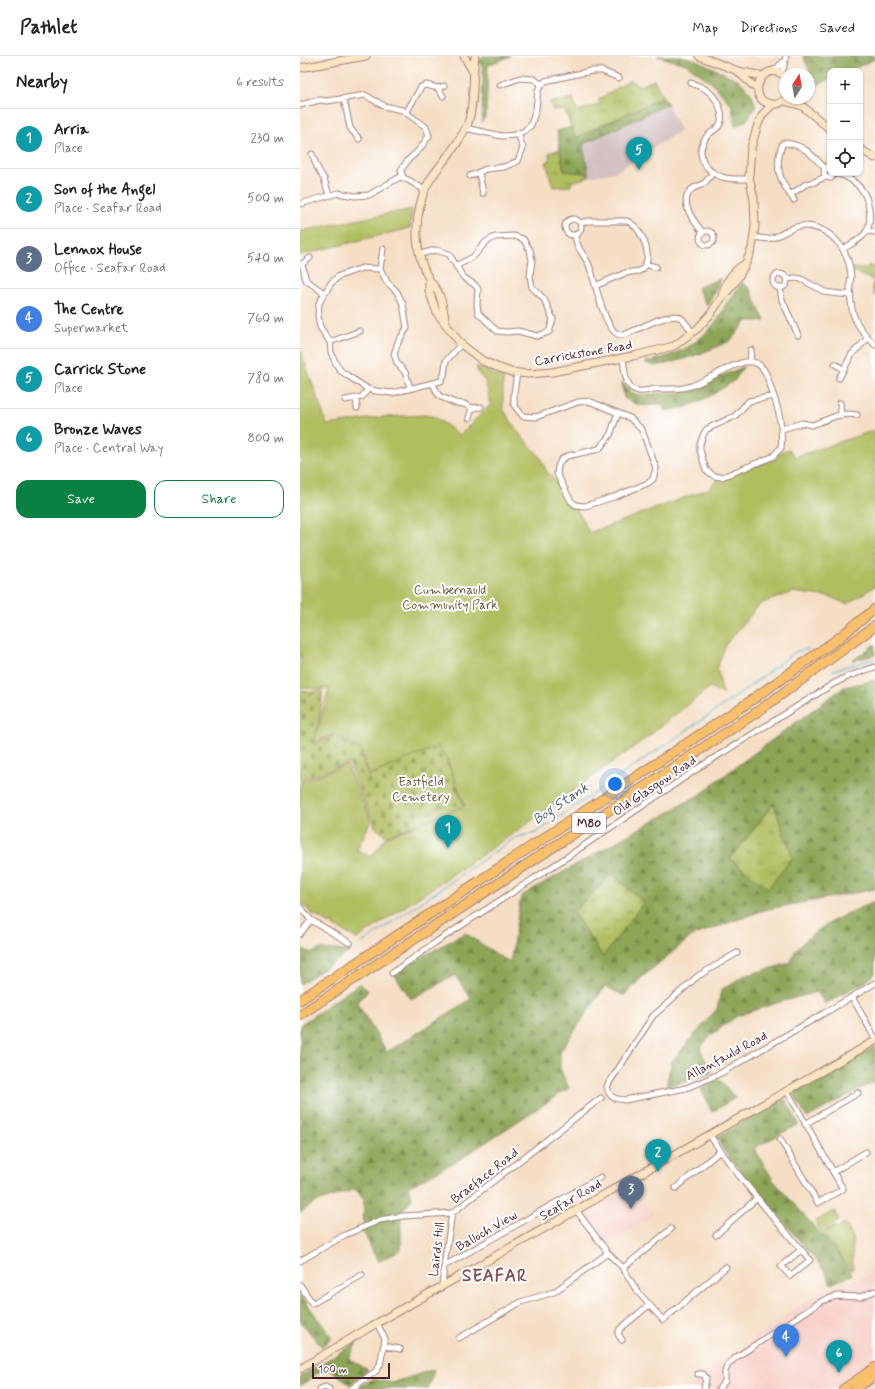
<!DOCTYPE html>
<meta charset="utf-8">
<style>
:root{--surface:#fff;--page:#f6f6f6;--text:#222;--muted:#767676;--line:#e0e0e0;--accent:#0b8043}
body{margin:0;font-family:Mynerve,sans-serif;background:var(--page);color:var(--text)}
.controls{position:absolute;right:12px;top:12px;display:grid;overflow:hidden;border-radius:8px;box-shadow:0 1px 3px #0004}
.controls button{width:36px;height:36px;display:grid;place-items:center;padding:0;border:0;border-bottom:1px solid var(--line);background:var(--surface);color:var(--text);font:20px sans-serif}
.compass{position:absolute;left:479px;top:12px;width:36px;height:36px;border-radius:50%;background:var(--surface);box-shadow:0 1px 3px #0004;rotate:11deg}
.scale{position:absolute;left:12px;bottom:10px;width:78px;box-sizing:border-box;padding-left:4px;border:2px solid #4a1f2b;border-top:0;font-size:11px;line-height:14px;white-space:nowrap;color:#4a1f2b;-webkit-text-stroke:3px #fff;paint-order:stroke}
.you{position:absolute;left:315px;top:728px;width:14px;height:14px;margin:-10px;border:3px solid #fff;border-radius:50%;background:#1a73e8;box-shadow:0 0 0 6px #1a73e833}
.badge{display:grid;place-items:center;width:26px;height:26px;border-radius:50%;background:var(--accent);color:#fff;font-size:13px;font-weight:700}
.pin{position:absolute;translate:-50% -33px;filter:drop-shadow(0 1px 2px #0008)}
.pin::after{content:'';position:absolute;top:21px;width:14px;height:12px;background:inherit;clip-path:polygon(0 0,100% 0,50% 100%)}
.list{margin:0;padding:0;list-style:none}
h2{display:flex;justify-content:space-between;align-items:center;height:52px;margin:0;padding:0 16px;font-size:17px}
h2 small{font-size:13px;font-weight:400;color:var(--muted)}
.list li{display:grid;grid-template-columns:26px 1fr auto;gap:12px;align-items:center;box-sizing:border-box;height:60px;padding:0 16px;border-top:1px solid var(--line)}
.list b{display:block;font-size:15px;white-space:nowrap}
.list p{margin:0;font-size:13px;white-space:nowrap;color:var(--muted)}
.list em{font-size:13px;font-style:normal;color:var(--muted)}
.actions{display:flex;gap:8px;padding:12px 16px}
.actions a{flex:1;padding:9px 0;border:1px solid var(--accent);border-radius:12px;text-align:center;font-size:14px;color:var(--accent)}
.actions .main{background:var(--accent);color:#fff}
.icon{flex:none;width:22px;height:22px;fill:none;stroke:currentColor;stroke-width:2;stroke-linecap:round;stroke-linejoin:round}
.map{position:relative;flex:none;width:575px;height:1333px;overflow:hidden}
header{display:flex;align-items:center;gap:24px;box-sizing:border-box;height:56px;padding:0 20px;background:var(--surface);border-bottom:1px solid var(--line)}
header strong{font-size:19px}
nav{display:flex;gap:22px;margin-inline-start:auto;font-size:14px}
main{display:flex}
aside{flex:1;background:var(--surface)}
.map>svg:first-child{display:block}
.built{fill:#f7d1c9}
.industrial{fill:#d2bfc1}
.grass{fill:url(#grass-tufts);stroke:#7d6e46}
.forest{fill:url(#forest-firs);stroke:#6b6240;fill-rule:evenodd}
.cemetery{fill:url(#cemetery-stones);stroke:#7d6e46}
.green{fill:#b0be60;stroke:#7d6e46}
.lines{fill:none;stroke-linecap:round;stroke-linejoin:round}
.stream{stroke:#4aadc9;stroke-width:1.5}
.street-casing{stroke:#a07e78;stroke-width:7}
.secondary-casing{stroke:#a07e78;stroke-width:9}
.primary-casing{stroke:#a07e78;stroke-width:10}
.highway-casing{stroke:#a07e78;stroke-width:11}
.street{stroke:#fff;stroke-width:5}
.secondary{stroke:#fce5c4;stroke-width:7}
.primary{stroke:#f8bf6c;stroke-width:8}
.highway{stroke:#f8bf6c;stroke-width:9}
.labels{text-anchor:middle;stroke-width:4;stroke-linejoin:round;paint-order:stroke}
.shield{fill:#fff;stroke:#80626b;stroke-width:1}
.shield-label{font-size:12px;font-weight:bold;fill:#4a1f2b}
.street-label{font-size:13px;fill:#4a1f2b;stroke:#fff}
.park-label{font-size:13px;fill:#6e573e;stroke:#fff}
.water-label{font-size:14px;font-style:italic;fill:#4a5f72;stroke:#fff}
.district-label{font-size:17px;font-weight:bold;letter-spacing:1px;fill:#815154;stroke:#fff}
</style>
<header>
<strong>Pathlet</strong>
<nav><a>Map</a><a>Directions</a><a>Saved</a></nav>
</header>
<main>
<aside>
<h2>Nearby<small>6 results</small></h2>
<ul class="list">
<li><span class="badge" style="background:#0f9aa8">1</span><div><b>Arria</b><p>Place</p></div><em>230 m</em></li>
<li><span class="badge" style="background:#0f9aa8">2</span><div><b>Son of the Angel</b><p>Place · Seafar Road</p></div><em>500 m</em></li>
<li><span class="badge" style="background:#5c6f8a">3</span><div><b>Lennox House</b><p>Office · Seafar Road</p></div><em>540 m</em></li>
<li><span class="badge" style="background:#3f7fe0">4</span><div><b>The Centre</b><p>Supermarket</p></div><em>760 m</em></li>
<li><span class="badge" style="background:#0f9aa8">5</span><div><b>Carrick Stone</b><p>Place</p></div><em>780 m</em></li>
<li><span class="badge" style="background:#0f9aa8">6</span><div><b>Bronze Waves</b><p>Place · Central Way</p></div><em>800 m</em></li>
</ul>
<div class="actions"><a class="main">Save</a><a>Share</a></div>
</aside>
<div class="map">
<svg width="575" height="1333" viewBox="0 0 575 1333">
<defs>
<pattern id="grass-tufts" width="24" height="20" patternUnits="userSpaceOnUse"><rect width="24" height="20" fill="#b0be60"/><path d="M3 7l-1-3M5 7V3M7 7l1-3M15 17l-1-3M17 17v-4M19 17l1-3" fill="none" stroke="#919a4f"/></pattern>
<pattern id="forest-firs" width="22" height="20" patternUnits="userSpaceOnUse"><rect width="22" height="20" fill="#8ca556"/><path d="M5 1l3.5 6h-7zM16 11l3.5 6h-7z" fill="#748647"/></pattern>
<pattern id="cemetery-stones" width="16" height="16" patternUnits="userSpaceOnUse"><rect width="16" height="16" fill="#b0be60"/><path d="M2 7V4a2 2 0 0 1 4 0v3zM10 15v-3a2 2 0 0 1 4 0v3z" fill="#919a4f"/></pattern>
</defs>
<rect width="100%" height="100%" fill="#fff"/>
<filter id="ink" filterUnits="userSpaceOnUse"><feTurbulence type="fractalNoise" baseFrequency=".025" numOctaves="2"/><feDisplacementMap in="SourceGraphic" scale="8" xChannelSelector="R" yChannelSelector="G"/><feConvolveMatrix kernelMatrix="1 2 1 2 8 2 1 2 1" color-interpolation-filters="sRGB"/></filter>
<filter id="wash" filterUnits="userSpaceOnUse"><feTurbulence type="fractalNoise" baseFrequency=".012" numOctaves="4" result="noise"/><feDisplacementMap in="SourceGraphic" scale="16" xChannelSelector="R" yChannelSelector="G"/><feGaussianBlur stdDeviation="0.9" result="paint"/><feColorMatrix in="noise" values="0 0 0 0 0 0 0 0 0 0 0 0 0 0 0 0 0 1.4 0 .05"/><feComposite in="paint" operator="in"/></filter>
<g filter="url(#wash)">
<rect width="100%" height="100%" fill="#f5dec4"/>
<path class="built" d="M326,1130l28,28 -47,33 -25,-32z
M575,1211v122h-191l138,-99 45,-14z"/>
<path class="industrial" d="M368,48l12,27 -65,41 -26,5 -6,-33z"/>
<path class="grass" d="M330,24l10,6 14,-6 9,17 -88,41 -10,-28h-12l-3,-7 23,-5 4,13 23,-7 -1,-5c11,-6 20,-13 31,-19z
M260,93l4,22 23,2 2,4 -18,5v4l-18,1 -7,-25 4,-1 -1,-8z
M474,747l8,26 11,28 -25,31 -38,-29z
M312,818l32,28 -41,55 -30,-45z"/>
<path class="forest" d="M183,0h28l-23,9 -2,51 -4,6 1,-54 -5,-7z
M357,0h25l14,4 43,20 13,15 4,11 -9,14 -12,7 -3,-21 -20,-23 -26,-19z
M503,0h72v3l-27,12h-18v8l-14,7z
M363,41l5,7 -85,40 6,33 -3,-4 -22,-2 -7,-40 14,-4 5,11z
M421,222l-10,21 -4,7 -10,-18z
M441,228h3l6,5 15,32h-18l-17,20 -30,13 -34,10 -12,2 -9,-3 1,-1c30,-7 49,-15 69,-39 5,-6 8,-13 11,-19 5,-7 11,-13 15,-20z
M443,311l-8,13 -26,17 -25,11 -19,3 -3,-7c-19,2 -20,4 -38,-6l-2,-16 9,10 7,3 44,-3 23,-8 19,-9z
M575,588v11l-23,6z
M575,624v209l-111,21 -72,26 -51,42 -17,18 -19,-10 -45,66v17l9,19 -109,71 -52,28 4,11 -5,8 -6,6v37l-23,13 -15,-31 1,-32 -9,-10 -41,14 -14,10v-188l60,-42 8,8 -11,12 30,49 84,-53 -16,-24 -44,24 -18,-26 72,-40 45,30 11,-67 183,-104 14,-12 126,-93zM474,747l8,26 11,28 -25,31 -38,-29zM312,818l32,28 -41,55 -30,-45z
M575,846v72l-7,6 -43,24 -8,-12 -41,11 -39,13 -26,19 -11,14 12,24 -26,9 -20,4 6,-25 45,-52 4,-19 22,-14 47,-13c2,-5 4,-11 7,-14 18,-22 52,-37 78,-47z
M0,892l12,5 8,-4 31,2 -51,33z
M575,990v35l-68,37 -14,-25z
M419,1023l16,19 -23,14 -11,-23z
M485,1043l14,25 -45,24 19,32 66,75 13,20 -21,9 -6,-13 -98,-116 -11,-18z
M0,1238l32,44 -10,9 -22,-26z
M57,1286l-8,17 19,11 -17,15 -24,-18 -27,19v-9l2,-2z
M134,1313l-6,20h-69v-2l14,-8 19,4z"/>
<path class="cemetery" d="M22,634c1,19 -5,36 -9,55l20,-9 26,13 9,27 69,-30 9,12 18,48 -78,30 -11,-9 -26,-64 -49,17v-89l9,1z"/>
<path class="green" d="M112,153l-2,19 -110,27v-24z
M568,209l7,2v30l-3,-11 2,-6 -16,-6v-1l-4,-1 -1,-4 14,1z
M0,293l27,76 54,-8 44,-2 10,2 25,18 31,-31 -6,-23 -7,-8 -2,-7 27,12v31l15,23 22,25 8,17 3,1 18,30 9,6 11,22 119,-44 9,-9 58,-21 6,-7 8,-3 6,8 80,-27v156l-28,18 -17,-7 -37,-5 -33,12 -34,40 -9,24 6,26 -13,-7 -64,51 -129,93 -160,108 -46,-26 -11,-12v-119l47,-17 24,56 -14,29 14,7 15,-20 79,-31 -18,-47 -9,-13 -69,29 -9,-27 -26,-14 -20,9 15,-54 -29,-1z
M534,1155l5,10 -19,10 -5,-10z
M545,1167l7,13 1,33 -2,1 -14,-19 -16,-18 13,-7 2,2z"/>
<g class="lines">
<path class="stream" d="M533,614l42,-11
M62,887l154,-106 20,-4 198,-135 61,-46 13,-3"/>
</g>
</g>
<g filter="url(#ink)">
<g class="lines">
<defs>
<path id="street" d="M472,16l12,-11
M482,18l4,-18
M391,27c5,2 12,4 17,8 9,7 18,24 11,35 -4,5 -11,7 -14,13 -10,15 0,33 17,38 9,3 18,2 28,2
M200,29l20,-7 14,1 8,6
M143,40l-5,-8 6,-2
M44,43l6,29 9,11
M0,49l20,-5 7,1 38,-6 19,11 18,4 24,17 3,9 -10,14 -11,10 -7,10 2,8
M106,57l15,-26 5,-2 12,3
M165,72l37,8 13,-1 9,-4 7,-6 5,-16 2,-19 7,-9 46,-10h11l17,7
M12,98l5,13 7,12 5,16
M530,111h-3l-3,4 1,6 6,1 4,-5
M179,117l4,20
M536,117c9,2 20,9 26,17 7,10 11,31 4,42 -5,8 -15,12 -23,17
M170,120l16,-7 18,-2 14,-6 5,-13 -5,-15
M490,139l16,-11 8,-2 11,-5
M494,144c-14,-18 -21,-34 -11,-57 22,1 28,12 42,25
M0,148l38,-11 17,3 14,-1 31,-18c9,2 17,9 25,13
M265 171a8 8 0 1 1 16 0a8 8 0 1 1-16 0Z
M280,167l8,-2h39c12,4 22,26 20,39 -1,3 -3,6 -4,9l-4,2 -14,2 -30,13
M567,175l8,1
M400 182a7 7 0 1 1 14 0a7 7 0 1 1-14 0Z
M403,177c-8,-11 -26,-31 -11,-44 3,-2 7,-3 11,-5 4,-3 7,-7 10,-12
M275,179c1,13 9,19 14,30 6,13 15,69 32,70 4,0 10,-3 14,-5 10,-4 34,-17 44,-13 6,2 10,11 13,16
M454,181c5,1 13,3 18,1 11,-3 22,-14 34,-12 27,2 43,25 45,50 0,3 -1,6 -1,9 0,11 1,24 5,34 4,10 13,18 20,26
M120,198l16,-4 13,4 14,23 12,8 3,4 -1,15 1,9 19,18 10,1 11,-1 19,5 12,-4 2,-6 2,-7 -9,-20 -12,-12 -2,-11 2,-16 -2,-10 -7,-11 -9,-3 -19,1 -9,5 -13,15 -17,9
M0,208h2l4,16 18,13
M2,208l8,-6
M345,208l11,3
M80,213l3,-20
M473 225a7 7 0 1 1 14 0a7 7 0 1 1-14 0Z
M486,223l10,-1 5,1 24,13 15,2 11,1
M480,232l2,12 16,35
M30,286l30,-11
M323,302c2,12 1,31 16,33 6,1 13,-2 18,-2 12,0 23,1 34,-3 15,-4 48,-28 62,-24 13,3 15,18 19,29 7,18 11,38 9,57l-9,9 -50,20 -8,-1 -8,-6 -6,-20v-6l4,-11 3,-4 28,-13 14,-15 25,-5
M450,306l1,-12
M535,308l8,5
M217,317l-3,20v12l9,11 13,1 42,-15 11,-1 29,12 12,5 12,12 14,38 -3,11 -5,4 -34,14 -29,9 -9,-1 -5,-4 -14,-27 1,-8 3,-6 6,-4 32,-7 11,-14 8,-22
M539,322l13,-24 16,-16
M133,328l6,12 16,7 9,1 8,4 9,-1
M110,332l-5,-16 -8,-9 -3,-9 4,-12 9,-14 -4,-24 -6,-12 -10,-10 -7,-13 -18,-1 -23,8 -8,7 -12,20 -1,13 2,11 10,15 1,10 5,12 5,7 7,5 20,13 8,2 16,2 49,-12 3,-6 2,-14 15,-17
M56,342l1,10
M45,344l17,-3 6,-8
M540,347l1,12
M169,362l3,-10
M482,373l20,-6 10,2 24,-9 11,-2 10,1
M0,851l11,13 39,23
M0,878l11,-14
M437,897l-39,23 -45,40 -46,70c2,12 7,13 18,14l61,-12 15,-6 20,-9 131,-76 23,41
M92,917l44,-31 128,-83 139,-94 130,-81 16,-8 26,-9
M552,941l23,-14
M505,1068l53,-31
M409,1078c30,45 66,85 101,126l-20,16 -9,-10 20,-16
M480,1083l38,64 25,-14 -56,-98
M533,1116l33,-20
M376,1132l44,-37
M276,1154l32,43 15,15 14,23 26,29 63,-53
M416,1179l41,-37
M0,1205l45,-26 35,-15 23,-4 49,-3 149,-115
M144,1210l157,-89
M323,1212l48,-39
M0,1229l12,18 3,-1 47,-27
M142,1231l2,-21 8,-53
M159,1282l62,-36 33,-10 54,-39
M322,1284l-4,-6 2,-5 29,-24
M84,1290l16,3
M398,1318h5l3,4 -2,11
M20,1333l5,-2 4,2
M51,1333l25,-18 4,-6 5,-26 -8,-16
M419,1333l6,-8v-10l3,-6 7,-7 87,-57 15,-5 23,1 15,-6"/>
<path id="secondary" d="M164,0l9,16
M399,0l39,15 24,5
M0,12l66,-12
M438,16l19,17
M485,20c-24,-19 -41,27 -12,28 5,1 10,-2 13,-6
M496,42l6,8 28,23
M484,45l18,5
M560,93l15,9
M129,223v12l8,22 24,31 22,17 14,6 14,5 17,2 24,-2 81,-16 41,-10 23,-17 12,-13 12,-17 15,-18 10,-18 6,-15 3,-22 -1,-27 -5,-23 2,-28 7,-24 5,-10 9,-9
M421,243c4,-17 10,-27 25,-36
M146,268c-2,-10 -3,-21 -7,-30 -3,-6 -7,-10 -10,-15 -7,-12 -11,-28 -12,-41 -1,-22 4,-47 17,-64 13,-18 25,-30 34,-51 7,-20 4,-46 7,-67
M0,1313l77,-46 498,-282"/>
<path id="primary" d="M543,1333l32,-22
M556,1333l19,-13"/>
<path id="highway" d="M0,944l446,-296 90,-64 39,-31
M0,959l457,-303 118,-86"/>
</defs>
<use href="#street" class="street-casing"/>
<use href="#secondary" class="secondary-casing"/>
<use href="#primary" class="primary-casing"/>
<use href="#highway" class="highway-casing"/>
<use href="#street" class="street"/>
<use href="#secondary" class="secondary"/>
<use href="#primary" class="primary"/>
<use href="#highway" class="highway"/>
</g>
</g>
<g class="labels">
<rect class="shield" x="272" y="757" width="34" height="20" rx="3"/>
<g class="shield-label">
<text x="289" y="771">M80</text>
</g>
<g class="street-label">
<text transform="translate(283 296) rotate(-10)" y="5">Carrickstone Road</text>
<text transform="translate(354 729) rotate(-34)" y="5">Old Glasgow Road</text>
<text transform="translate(426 999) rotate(-28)" y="5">Allanfauld Road</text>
<text transform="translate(184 1119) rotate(-38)" y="5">Braeface Road</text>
<text transform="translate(270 1143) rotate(-30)" y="5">Seafar Road</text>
<text transform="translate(186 1174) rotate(-30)" y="5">Balloch View</text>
<text transform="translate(136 1193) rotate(-83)" y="5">Lairds Hill</text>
</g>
<g class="park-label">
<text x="150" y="538">Cumbernauld<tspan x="150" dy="15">Community Park</tspan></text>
<text x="121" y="730">Eastfield<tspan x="121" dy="15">Cemetery</tspan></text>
</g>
<g class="water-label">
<text transform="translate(260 747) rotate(-34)" y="5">Bog Stank</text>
</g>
<g class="district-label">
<text x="195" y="1225">SEAFAR</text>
</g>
</g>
</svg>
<div class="controls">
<button>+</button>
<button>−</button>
<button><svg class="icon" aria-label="locate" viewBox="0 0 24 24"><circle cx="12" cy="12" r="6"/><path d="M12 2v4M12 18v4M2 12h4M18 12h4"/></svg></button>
</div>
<svg class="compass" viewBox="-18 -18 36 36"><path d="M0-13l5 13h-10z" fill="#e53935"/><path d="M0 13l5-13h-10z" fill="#767676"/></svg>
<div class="scale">100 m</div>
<div class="you"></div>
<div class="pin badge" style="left:148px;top:792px;background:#0f9aa8">1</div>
<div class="pin badge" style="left:358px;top:1116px;background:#0f9aa8">2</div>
<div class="pin badge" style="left:331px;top:1153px;background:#5c6f8a">3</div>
<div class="pin badge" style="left:486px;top:1301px;background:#3f7fe0">4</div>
<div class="pin badge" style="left:339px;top:114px;background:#0f9aa8">5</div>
<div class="pin badge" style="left:539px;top:1317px;background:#0f9aa8">6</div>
</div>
</main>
